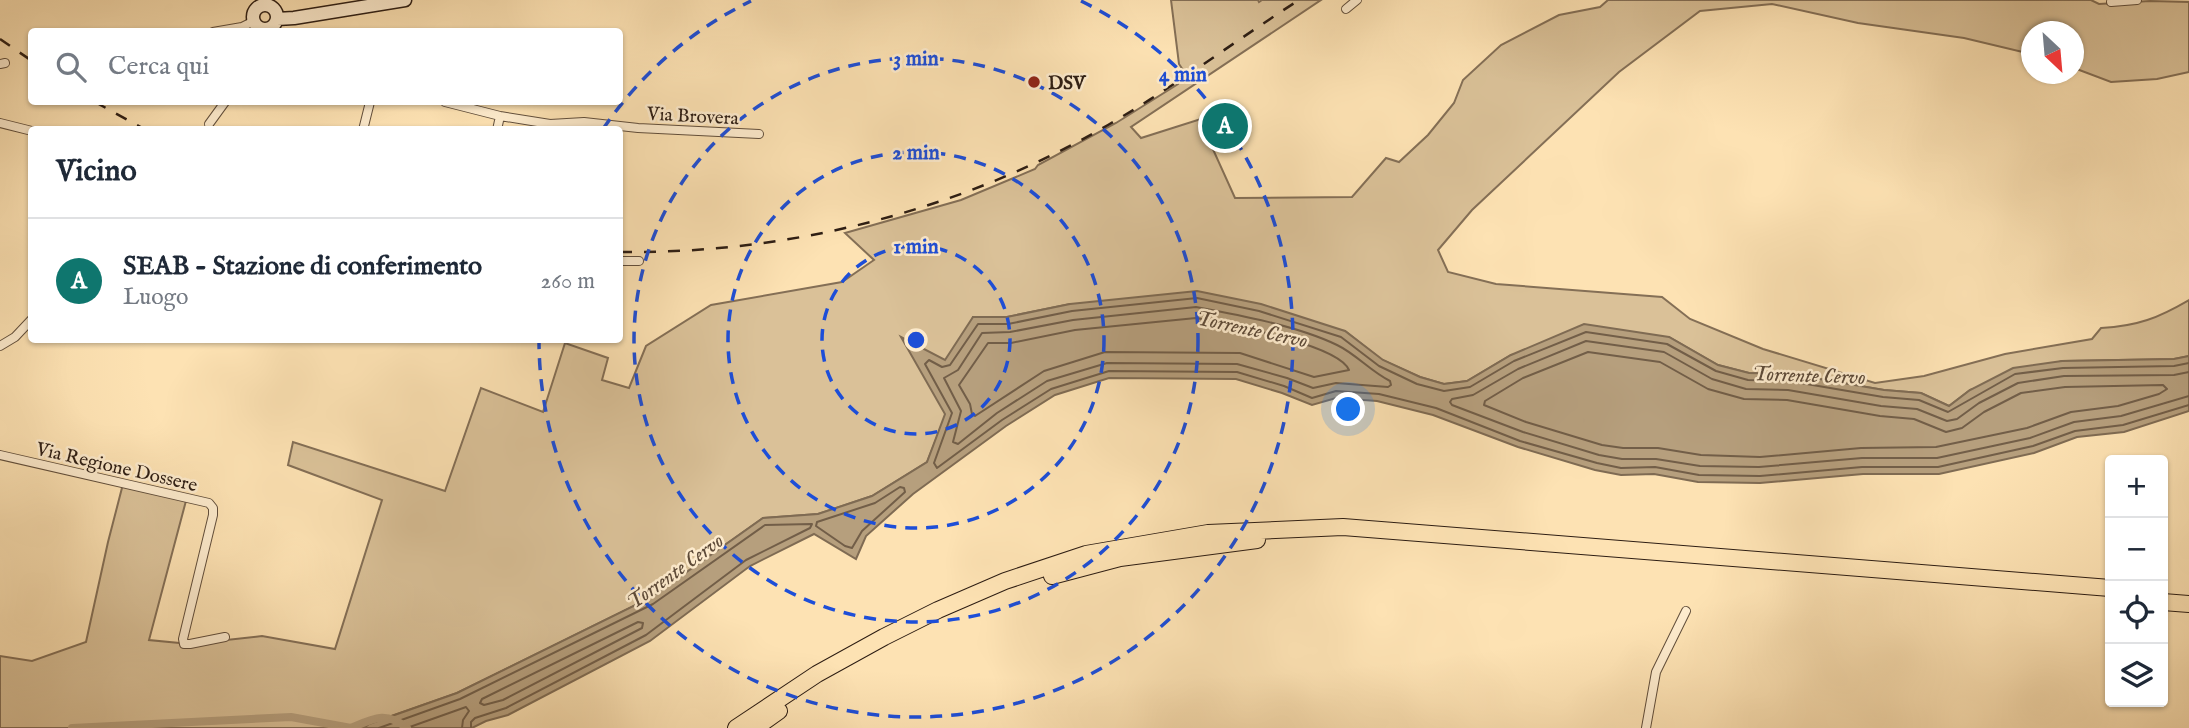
<!DOCTYPE html>
<html lang="it">
<meta charset="utf-8">
<style>
:root{--surface:#fff;--page:#f2f2f3;--text:#1f2937;--muted:#747a83;--line:#e0e1e3;--accent:#0f766e}
body{margin:0;font-family:"IM FELL English",serif;background:var(--page);color:var(--text)}
.controls{position:absolute;right:21px;bottom:21px;display:grid;overflow:hidden;border-radius:7px;box-shadow:0 2px 5px #0004}
.controls button{width:63px;height:63px;display:grid;place-items:center;padding:0;border:0;border-bottom:2px solid var(--line);background:var(--surface);color:var(--text);font:35px sans-serif}
.compass{position:absolute;left:2021px;top:21px;width:63px;height:63px;border-radius:50%;background:var(--surface);box-shadow:0 2px 5px #0004;rotate:154deg}
.you{position:absolute;left:1349px;top:410px;width:24px;height:24px;margin:-18px;border:5px solid #fff;border-radius:50%;background:#1a73e8;box-shadow:0 0 0 10px #1a73e833}
.badge{display:grid;place-items:center;width:46px;height:46px;border-radius:50%;background:var(--accent);color:#fff;font-size:23px;font-weight:700}
.pin{position:absolute;translate:-50% -50%;border:4px solid #fff;box-shadow:0 2px 7px #0006}
.list{margin:0;padding:0;list-style:none}
h2{display:flex;justify-content:space-between;align-items:center;height:91px;margin:0;padding:0 28px;font-size:30px}
h2 small{font-size:23px;font-weight:400;color:var(--muted)}
.list li{display:grid;grid-template-columns:46px 1fr auto;gap:21px;align-items:center;box-sizing:border-box;height:126px;padding:0 28px;border-top:2px solid var(--line)}
.list b{display:block;font-size:26px;white-space:nowrap}
.list p{margin:0;font-size:23px;white-space:nowrap;color:var(--muted)}
.list em{font-size:23px;font-style:normal;color:var(--muted)}
.icon{flex:none;width:38px;height:38px;fill:none;stroke:currentColor;stroke-width:2;stroke-linecap:round;stroke-linejoin:round}
.map{position:relative;flex:none;width:2189px;height:728px;overflow:hidden}
.search{position:absolute;background:var(--surface);box-shadow:0 2px 5px #0004;left:28px;top:28px;width:595px;height:77px;display:flex;align-items:center;gap:18px;box-sizing:border-box;padding:0 24px;border-radius:7px;color:var(--muted);font-size:26px}
.panel{position:absolute;background:var(--surface);box-shadow:0 2px 5px #0004;left:28px;top:126px;width:595px;height:217px;border-radius:7px}
.map>svg:first-child{display:block}
.green{fill:#dac198;stroke:#846f56;stroke-width:2}
.water{fill:#b69f7d;stroke:#7f6b53;stroke-width:2}
.lines{fill:none;stroke-linecap:round;stroke-linejoin:round}
.shore{stroke:#725e48;stroke-width:2}
.canal{stroke:#b69f7d;stroke-width:8}
.street-casing{stroke:#614e3b;stroke-width:10}
.secondary-casing{stroke:#2d1d13;stroke-width:15}
.highway-casing{stroke:#2d1d13;stroke-width:18}
.street{stroke:#feecce;stroke-width:8}
.secondary{stroke:#feecce;stroke-width:12}
.highway{stroke:#fde2b3;stroke-width:16}
.rail{stroke:#2d1d13;stroke-width:2.5;stroke-dasharray:12 12;stroke-linecap:butt}
.ring{fill:none;stroke:#1d4ed8;stroke-width:3.5;stroke-dasharray:12 9}
.poi-dot{fill:#8f2418;stroke:#feecce;stroke-width:2.5}
.labels{text-anchor:middle;stroke-width:5;stroke-linejoin:round;paint-order:stroke}
.poi-label{font-size:19px;font-weight:bold;fill:#2d1d13;stroke:#feecce;text-anchor:start}
.street-label{font-size:19px;fill:#2d1d13;stroke:#feecce}
.water-label{font-size:21px;font-style:italic;fill:#5d4a38;stroke:#feecce}
.centre{fill:#1d4ed8;stroke:#feecce;stroke-width:3.5}
.ring-label{font-size:21px;text-anchor:middle;font-weight:bold;fill:#1d4ed8;stroke:#feecce;stroke-width:5;stroke-linejoin:round;paint-order:stroke}
</style>
<div class="map">
<svg width="2189" height="728" viewBox="0 0 2189 728">
<rect width="100%" height="100%" fill="#fde2b3"/>
<filter id="stains"><feTurbulence type="fractalNoise" baseFrequency=".00286" numOctaves="4"/><feColorMatrix values="0 0 0 0 .2 0 0 0 0 .09 0 0 0 0 .02 0 0 0 .5 -.17"/></filter>
<radialGradient id="worn" r=".72"><stop offset=".6" stop-color="#630" stop-opacity="0"/><stop offset="1" stop-color="#630" stop-opacity=".3"/></radialGradient>
<path class="green" d="M1171,0h87l1,2 3,-2h59l-190,127 10,11 63,-20 7,27 24,53 117,-1 34,-39 13,4 29,-27 26,-32 9,-23 38,-35 58,-30 41,-8 8,-7h483l8,4 51,-3 39,1v70l-32,7 -46,3 -37,-14v-36h-42l-1,22 -67,-16 -106,-15 -86,-19 -72,7 -81,61 -147,138 -34,40 10,22 48,12 166,13 28,22 73,30 112,34 49,-7 81,-22 87,-15 9,-11c37,-2 57,-10 88,-28v56l-15,3 -112,2 -92,29 -21,16 -28,-13 -37,-3 -94,-16 -41,-1 -31,-8 -49,-28 -158,18 -44,26 -23,3 -24,-7 -38,-17 -37,-29 -275,-27 -63,13h-34l-27,97 -19,48 -55,34 -54,18 -55,4 -113,80 -193,95 -88,31 -5,4h-364v-72l32,5 54,-19 22,-100 15,-58 64,13 -38,143 41,4 72,-8 73,13 47,-149 -94,-35 5,-23 152,49 36,-103 62,24 22,-69 43,15 -6,22 27,8 17,-42 65,-41 131,-23 32,-22 -29,-27 116,-33 74,-31 3,-4 78,-42 62,-39 7,-11 -6,-9z"/>
<path class="water" d="M1197,291l64,13 84,27 38,29 37,17 24,7 23,-3 44,-26 73,-31 85,13 49,28 31,8 41,1 94,16 37,3 28,13 21,-16 43,-22 49,-7 112,-2 15,-3v55l-65,21 -47,5 -43,16 -95,21h-76l-103,9 -62,-1 -44,-8 -33,1 -26,-5 -77,-23 -85,-32 -56,-14 -41,-3 -24,7 -30,-12 -46,-14 -127,-1 -54,17 -49,31 -93,68 -47,42 -10,23 -42,-25 -64,32 -100,75 -142,74 -22,6 -14,7h-108l5,-4 88,-31 193,-95 113,-80 55,-4 54,-18 55,-34 18,-48 -44,-77 44,23 28,-43h34l63,-13z"/>
<g class="lines">
<path class="shore" d="M1196,307c43,8 102,19 141,38 19,9 33,26 53,36l1,4 -3,2 -52,-4 -23,5 -26,-10 -50,-14 -130,-1 -60,18 -50,32 -39,31 -5,-2 8,-31 -17,-33 14,-8 24,-37 28,-1 63,-12z
M1196,318c30,6 142,26 153,52l-35,7 -74,-24 -135,-1 -61,19 -69,45 -3,-2 -2,-10 -11,-19 29,-42h23l64,-13z
M1588,352l72,10 48,27 36,10 43,1 93,16 34,3 32,13 16,-4 22,-16 37,-19 44,-6 98,-2 4,4 -8,5 -41,12 -47,6 -44,16 -91,19 -75,1 -101,9 -59,-2 -43,-7h-35l-21,-3 -76,-23 -42,-17 1,-4 38,-23z
M2189,363l-15,3 -111,2 -48,6 -67,38 -29,-12 -36,-3 -94,-16 -41,-1 -32,-9 -49,-27 -81,-12 -72,29 -44,26 -26,4 -27,-7 -38,-18 -38,-29 -82,-26 -62,-13 -125,13 -64,13h-30l-28,41 -8,2 -13,-7 -4,4 27,49 -18,50 3,5 65,-48 49,-31 58,-18 128,1 47,14 28,12 24,-7 43,3 57,14 84,33 77,22 24,5 34,-1 44,8 61,1 102,-9h76l95,-21 42,-15 48,-6 66,-20
M2189,372l-15,3 -110,1 -46,7 -39,20 -22,16 -10,2 -30,-12 -36,-3 -93,-16 -42,-1 -34,-10 -48,-27 -78,-11 -68,28 -45,26 -21,4 -2,3 2,3 71,27 76,23 23,4h34l44,7 59,1 103,-9h75l93,-20 44,-16 47,-6 68,-20
M900,487l4,1 1,4 -43,39 -10,17 -7,-2 -29,-20 1,-4 58,-19z
M638,622l5,1 -1,5 -139,72 -19,5 -4,-2 2,-4z
M379,728l81,-29 193,-95 112,-79 47,-1 -2,4 -64,32 -100,75 -140,73 -31,10 -4,4v6
M407,728l59,-21 3,4 -6,9 -1,8"/>
<path class="canal" d="M72,728l219,-11 60,11
M351,728c23,-10 35,-17 56,0"/>
<defs>
<path id="street" d="M2111,2l26,-2
M1346,9l11,-9
M268,29l1,3
M213,32l29,-5 12,-6
M0,64l5,-1
M445,102l55,14 50,8 34,-2 54,6 121,6
M0,123l32,8
M209,124l16,-22
M363,130l7,-28
M497,130l3,-14
M620,261h19
M0,346l15,-9 17,-18
M0,455l209,48 4,5v7l-30,124 1,5h6l35,-7
M1646,728l10,-56 30,-61"/>
<path id="secondary" d="M253 17a12 12 0 1 1 24 0a12 12 0 1 1-24 0Z
M277,19l17,-1 111,-18"/>
<path id="highway" d="M1052,576l68,-18 137,-18
M2163,602l26,2
M736,728l81,-54 67,-37 54,-27 67,-29 81,-27 122,-21 135,-6 767,61
M755,728l24,-17"/>
</defs>
<use href="#street" class="street-casing"/>
<use href="#secondary" class="secondary-casing"/>
<use href="#highway" class="highway-casing"/>
<use href="#street" class="street"/>
<use href="#secondary" class="secondary"/>
<use href="#highway" class="highway"/>
<path class="rail" d="M0,39l32,22
M95,102l51,28
M620,252c170,2 340,-41 488,-127 66,-38 127,-84 191,-125"/>
</g>
<g class="ring">
<circle cx="916" cy="340" r="94"/>
<circle cx="916" cy="340" r="188"/>
<circle cx="916" cy="340" r="282"/>
<path d="M603 129A377 377 0 0 1 751 1M1081 1A377 377 0 1 1 539 340"/>
</g>
<circle class="poi-dot" cx="1034" cy="82" r="7"/>
<g class="labels">
<g class="poi-label">
<text x="1048" y="89">DSV</text>
</g>
<g class="street-label">
<text transform="translate(693 115) rotate(3)" y="7">Via Brovera</text>
<text transform="translate(117 466) rotate(13)" y="7">Via Regione Dossere</text>
</g>
<g class="water-label">
<text transform="translate(1252 329) rotate(12)" y="7">Torrente Cervo</text>
<text transform="translate(1809 375) rotate(2)" y="7">Torrente Cervo</text>
<text transform="translate(675 571) rotate(-36)" y="7">Torrente Cervo</text>
</g>
</g>
<circle cx="916" cy="340" r="10" class="centre"/>
<g class="ring-label">
<text x="916" y="65">3 min</text>
<text x="1183" y="81">4 min</text>
<text x="916" y="159">2 min</text>
<text x="916" y="253">1 min</text>
</g>
<rect width="100%" height="100%" filter="url(#stains)"/>
<rect width="100%" height="100%" fill="url(#worn)"/>
</svg>
<div class="controls">
<button>+</button>
<button>−</button>
<button><svg class="icon" aria-label="locate" viewBox="0 0 24 24"><circle cx="12" cy="12" r="6"/><path d="M12 2v4M12 18v4M2 12h4M18 12h4"/></svg></button>
<button><svg class="icon" aria-label="layers" viewBox="0 0 24 24"><path d="M12 4l9 5-9 5-9-5zM3 14l9 5 9-5"/></svg></button>
</div>
<svg class="compass" viewBox="-18 -18 36 36"><path d="M0-13l5 13h-10z" fill="#e53935"/><path d="M0 13l5-13h-10z" fill="#747a83"/></svg>
<div class="you"></div>
<div class="pin badge" style="left:1225px;top:126px">A</div>
<div class="search"><svg class="icon" aria-label="search" viewBox="0 0 24 24"><circle cx="10" cy="10" r="6"/><path d="M15 15l6 6"/></svg>Cerca qui</div>
<section class="panel">
<h2>Vicino<small></small></h2>
<ul class="list">
<li><span class="badge">A</span><div><b>SEAB - Stazione di conferimento</b><p>Luogo</p></div><em>260 m</em></li>
</ul>
</section>
</div>
